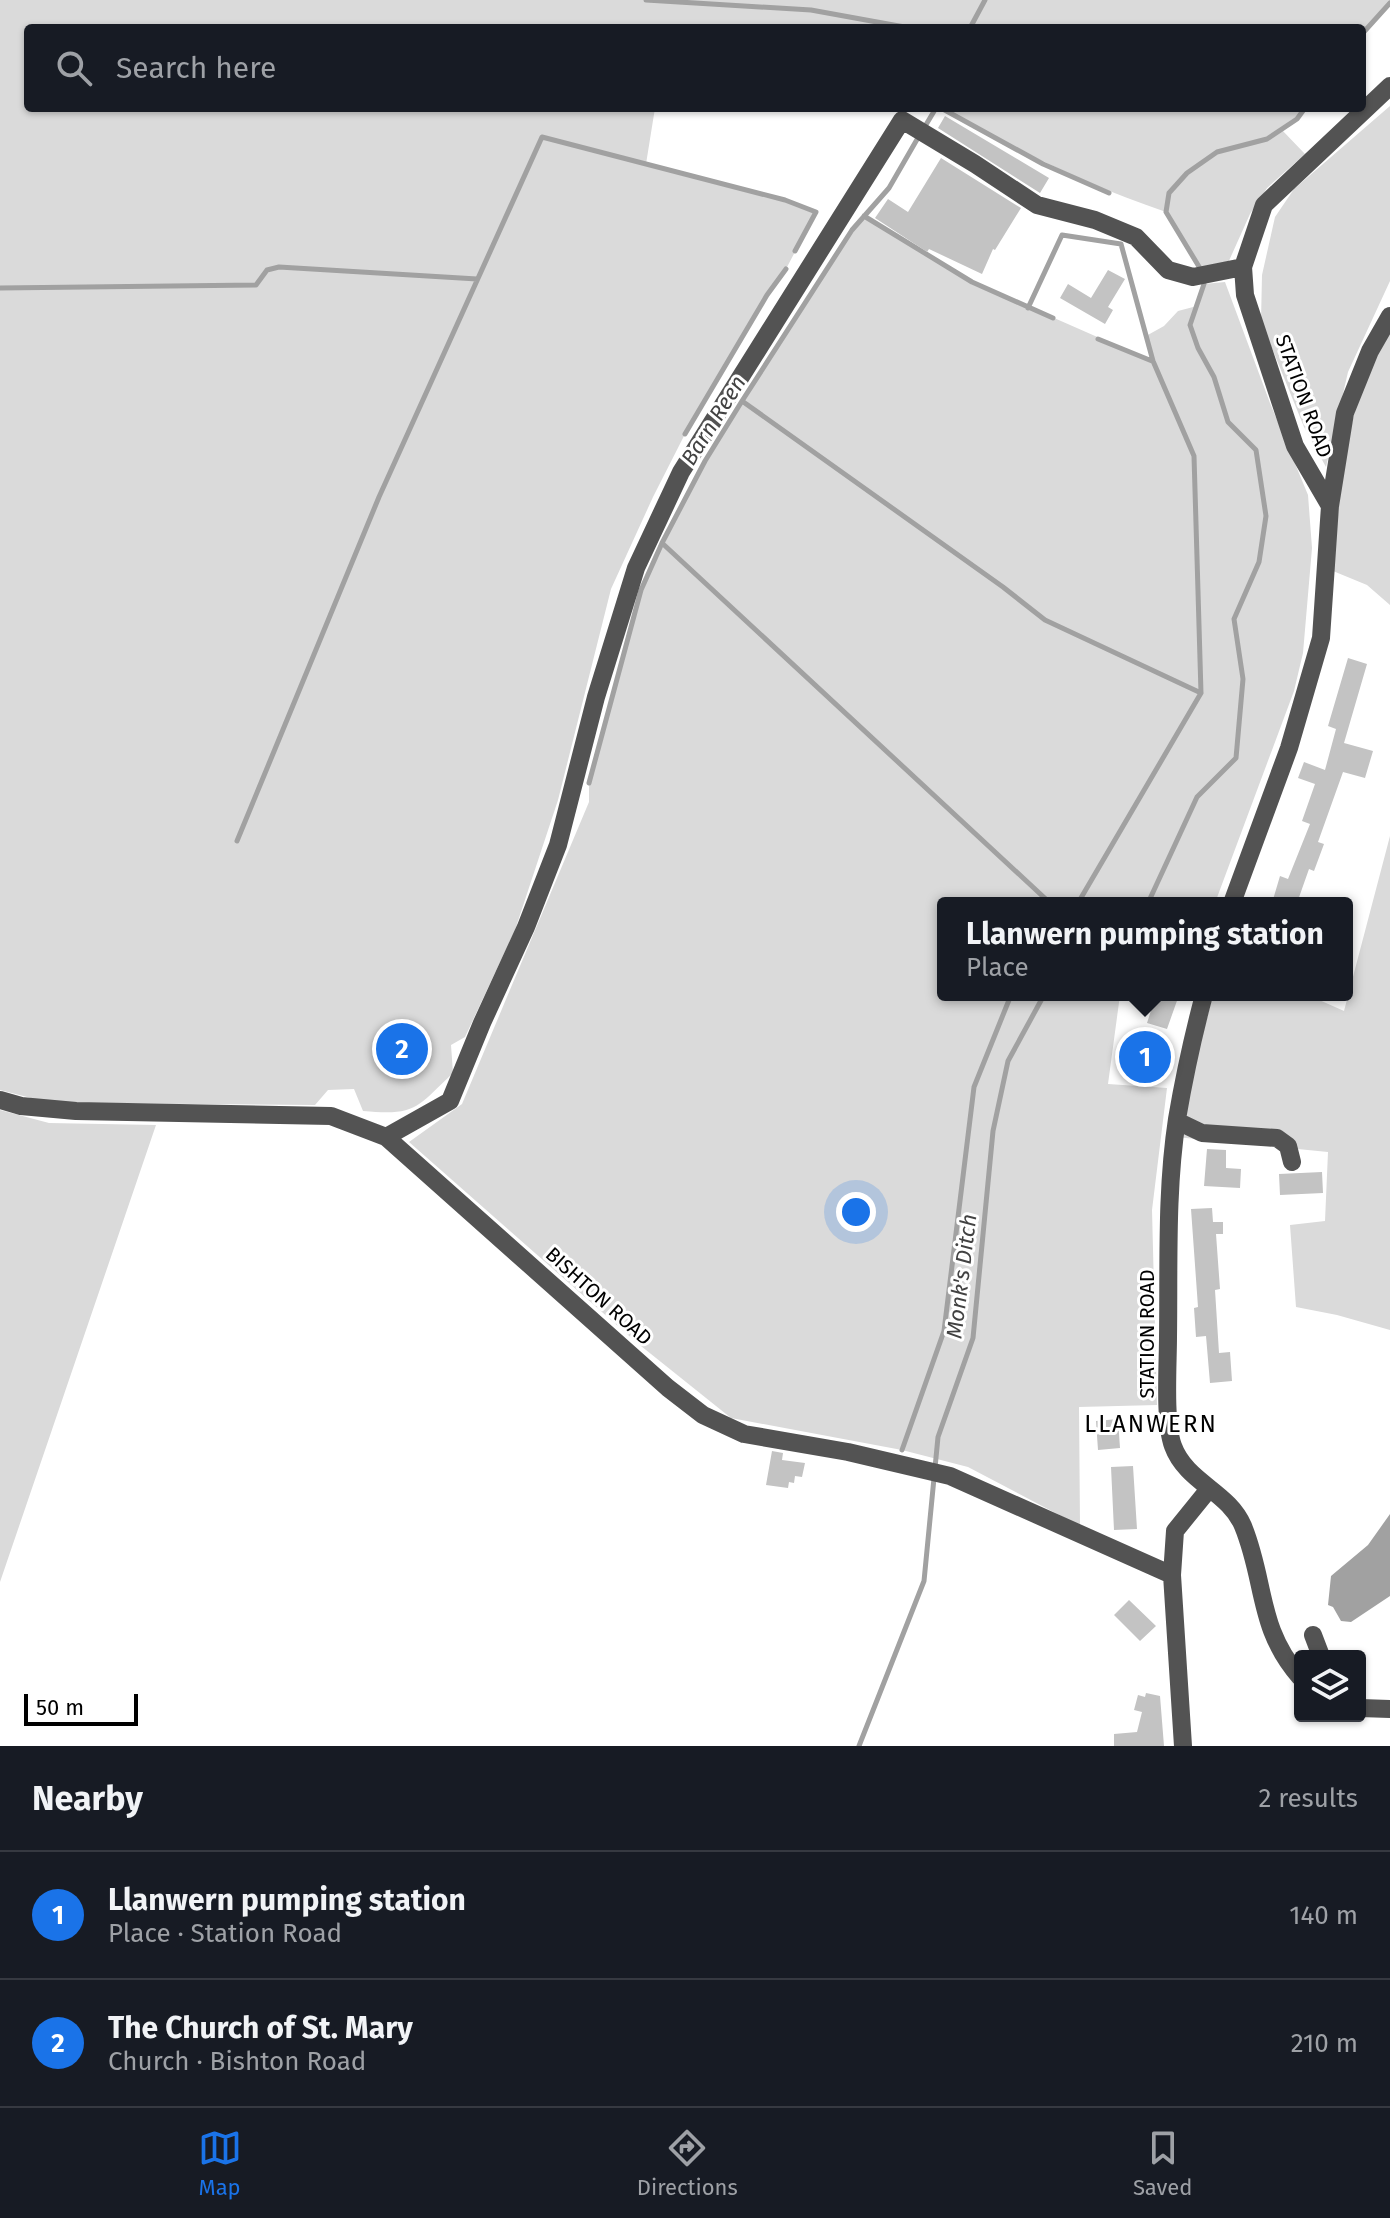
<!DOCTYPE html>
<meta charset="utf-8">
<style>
:root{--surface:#171b24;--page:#20242c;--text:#f1f3f6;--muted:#9ea1a6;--line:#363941;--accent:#1a73e8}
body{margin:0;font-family:"Fira Sans",sans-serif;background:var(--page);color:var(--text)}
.controls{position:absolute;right:24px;bottom:24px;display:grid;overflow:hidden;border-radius:8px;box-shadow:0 2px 6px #0004}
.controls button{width:72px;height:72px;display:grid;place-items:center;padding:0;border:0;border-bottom:2px solid var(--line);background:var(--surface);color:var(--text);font:40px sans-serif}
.scale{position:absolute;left:24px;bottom:20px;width:114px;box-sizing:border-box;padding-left:8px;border:4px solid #000;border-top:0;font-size:22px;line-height:28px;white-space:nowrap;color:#000;-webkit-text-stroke:6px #fff;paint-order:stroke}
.you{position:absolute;left:856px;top:1212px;width:28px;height:28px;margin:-20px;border:6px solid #fff;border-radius:50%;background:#1a73e8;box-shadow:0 0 0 12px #1a73e833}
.badge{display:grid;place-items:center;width:52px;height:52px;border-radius:50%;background:var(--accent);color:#fff;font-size:26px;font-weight:700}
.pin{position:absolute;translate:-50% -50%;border:4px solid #fff;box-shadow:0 2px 8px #0006}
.popup{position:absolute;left:937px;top:897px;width:416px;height:104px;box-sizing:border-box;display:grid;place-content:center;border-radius:8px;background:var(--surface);filter:drop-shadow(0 2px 6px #0005);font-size:26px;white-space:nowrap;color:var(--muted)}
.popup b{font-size:30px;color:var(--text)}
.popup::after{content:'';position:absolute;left:50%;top:100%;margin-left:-16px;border:16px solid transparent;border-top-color:var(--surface)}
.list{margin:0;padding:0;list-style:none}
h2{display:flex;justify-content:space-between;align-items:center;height:104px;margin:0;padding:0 32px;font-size:34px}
h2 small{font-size:26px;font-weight:400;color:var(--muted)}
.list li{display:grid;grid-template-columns:52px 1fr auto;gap:24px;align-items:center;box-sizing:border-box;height:128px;padding:0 32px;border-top:2px solid var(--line)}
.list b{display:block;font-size:30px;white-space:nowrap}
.list p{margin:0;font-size:26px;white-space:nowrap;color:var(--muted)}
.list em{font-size:26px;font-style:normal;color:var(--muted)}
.icon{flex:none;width:44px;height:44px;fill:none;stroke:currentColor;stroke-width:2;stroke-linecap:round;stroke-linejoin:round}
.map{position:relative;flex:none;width:1390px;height:1746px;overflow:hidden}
.search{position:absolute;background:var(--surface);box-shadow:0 2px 6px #0004;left:24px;right:24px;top:24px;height:88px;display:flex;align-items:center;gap:20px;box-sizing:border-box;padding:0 28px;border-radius:8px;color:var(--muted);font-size:30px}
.sheet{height:360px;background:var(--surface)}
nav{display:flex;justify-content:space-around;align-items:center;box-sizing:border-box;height:112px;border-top:2px solid var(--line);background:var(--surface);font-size:22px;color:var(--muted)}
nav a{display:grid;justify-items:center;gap:4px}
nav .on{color:var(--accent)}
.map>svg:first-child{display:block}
.green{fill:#dadada}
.water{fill:#a1a1a1}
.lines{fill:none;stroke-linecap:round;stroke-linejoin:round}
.stream{stroke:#a1a1a1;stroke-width:5}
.building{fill:#c3c3c3}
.minor{stroke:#535353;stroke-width:18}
.labels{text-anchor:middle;stroke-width:6;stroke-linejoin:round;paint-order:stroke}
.street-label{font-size:20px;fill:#000;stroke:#fff}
.water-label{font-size:22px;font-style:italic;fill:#424242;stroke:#fff}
.quarter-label{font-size:24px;letter-spacing:2px;fill:#000;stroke:#fff}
</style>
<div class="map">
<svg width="1390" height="1746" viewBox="0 0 1390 1746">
<rect width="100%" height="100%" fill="#fff"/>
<path class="green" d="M0,0h1390v3l-28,31v-6h-1334v80h627l-9,56 139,36 31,12 -30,57 -19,26 -82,139 -32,63 -42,92 -53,211 -43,130 -50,107 -14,8 2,28c-37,35 -37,43 -90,38l-9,-22 -26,1 -13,15 -239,-2 -41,-4 -35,-9z
M1390,106v175l-42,91 -22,95 -22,-40 -43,-106 1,-46 13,-58 19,-28z
M941,108h364l-8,11 -16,10 24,25 -38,34 -17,26 -22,49 -26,8 -36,-59c-83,-28 -148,-62 -225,-104z
M864,216l108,66 180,79 -6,-25 18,-10 14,-15 19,-5 7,-22 21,-2 45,121 38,92 4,53 -9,105 -9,38 -79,212h-272v92h177l-12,89 59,4 -15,122 5,195 -78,2 1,119 -112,-59 -66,-17 -171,-32 -95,-76 -227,-200 53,-38 127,-302v-19l11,-44 41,-149 21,-47 43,-82 147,-231z
M1390,331v274l-23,-20 -34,-14c5,-63 13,-156 40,-213 4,-10 12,-18 17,-27z
M1390,836v494l-53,-15 -41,-8 -6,-82 35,-4 3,-69 -152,-15 37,-142h95l36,16z
M0,1110l49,13 107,2 -156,457z"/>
<path class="water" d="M1390,1514v82l-39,26 -10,-1 -8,-14 -5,-2 3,-29 37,-31z"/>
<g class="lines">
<path class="stream" d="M646,0l165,10 99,18
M970,28l15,-28
M1362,34l28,-31
M941,108l102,56 66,29
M924,128l12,-20
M864,216l108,66 81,36
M1201,270l-35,-58 3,-19 18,-20 30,-21 50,-13 30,-20 8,-11
M0,288l256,-3 11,-15 12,-3 198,12
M1028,308l34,-73 59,9 32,117 41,95 7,237 -123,210
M1098,339l54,22
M742,401l261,186 42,33 156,73
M685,434l82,-139 19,-26
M662,543l388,360
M589,783l52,-193 21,-47 43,-82 37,-60 110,-171 37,-42 30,-52
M237,841l142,-344 163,-360 243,63 31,12 -21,39
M1148,903l49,-106 39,-39 7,-79 -9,-60 25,-57 7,-46 -10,-66 -28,-28 -14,-45 -16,-29 -8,-23 14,-41 -1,-4
M902,1450l42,-119 30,-244 37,-92
M859,1746l65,-165 14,-144 35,-99 20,-207 15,-70 36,-66"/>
</g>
<path class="building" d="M945,116l104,62 -9,15 -102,-65z
M941,158l80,50 -26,42 -2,-1 -11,25 -53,-25 -2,3 -52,-34 13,-19 20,13z
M1108,270l17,9 -17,28 5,3 -8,14 -45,-26 8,-14 23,14z
M1348,658l19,6 -23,79 29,8 -8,27 -22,-6 -25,70 6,2 -10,27 -5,-2 -12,34h-25l8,-27 8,3 22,-55 -8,-3 13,-37 -17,-6 6,-16 21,8 11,-41 -8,-3z
M1156,995h23l-12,34 -20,-6z
M424,1035l4,17 -49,12 -4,-17z
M1133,1044l26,4 -3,23 -26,-4z
M1207,1149l19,1v18l15,1 -1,19 -36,-2z
M1322,1172l1,21 -43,2 -1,-21z
M1212,1208l1,14h10v12h-7l4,55 -5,1 4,63 11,-1 2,29 -22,2 -4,-47 -10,1 -2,-29 4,-1 -7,-98z
M1118,1419l2,29 -22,2 -2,-29z
M772,1451l11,2 -1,7 23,3 -3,14 -7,-1 -1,7 -5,-1 -1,6 -22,-3z
M1133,1466l4,63 -23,1 -3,-63z
M1129,1600l27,26 -16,15 -26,-26z
M1146,1693l14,3 4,50h-50v-12l23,-2 5,-20 -8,-2 4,-15 7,2z"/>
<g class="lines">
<path class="minor" d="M1330,506l15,-93 25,-62 20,-35
M1232,903l57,-155 32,-110 9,-132 -35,-60 -50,-151 -2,-28 21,-62 126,-119
M1204,995c-11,41 -20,83 -27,124 -11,72 -8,146 -9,218 0,27 -4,85 5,109 13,36 56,46 70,80 23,56 14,102 57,151
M0,1100l21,6 55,5 255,5 55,21 282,251 35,27 41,19 104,18 102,24 222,99
M1177,1121l25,12 75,5 11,8 4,16
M386,1137l64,-36 32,-78 44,-96 32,-82 38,-148 40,-129 45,-96 221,-352 73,44 62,41 58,15 41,17 32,33 25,7 50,-10
M1313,1635l8,21
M1360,1708l30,1
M1183,1746l-11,-171 3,-44 34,-42"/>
</g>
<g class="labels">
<g class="street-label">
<text transform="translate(1304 396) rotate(70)" y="7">STATION ROAD</text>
<text transform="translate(599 1296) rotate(42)" y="7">BISHTON ROAD</text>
<text transform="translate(1147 1334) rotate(-90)" y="7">STATION ROAD</text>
</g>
<g class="water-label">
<text transform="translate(713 420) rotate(-58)" y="8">Barn Reen</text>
<text transform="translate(961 1276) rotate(-83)" y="8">Monk's Ditch</text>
</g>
<g class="quarter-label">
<text x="1151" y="1432">LLANWERN</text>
</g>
</g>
</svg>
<div class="controls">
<button><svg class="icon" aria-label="layers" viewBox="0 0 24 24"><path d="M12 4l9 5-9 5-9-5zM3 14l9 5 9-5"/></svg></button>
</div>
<div class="scale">50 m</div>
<div class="you"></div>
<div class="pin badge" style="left:1145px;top:1057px">1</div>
<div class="popup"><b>Llanwern pumping station</b>Place</div>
<div class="pin badge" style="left:402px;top:1049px">2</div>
<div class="search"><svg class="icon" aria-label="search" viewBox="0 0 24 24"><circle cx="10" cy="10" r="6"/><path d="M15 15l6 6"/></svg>Search here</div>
</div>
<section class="sheet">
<h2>Nearby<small>2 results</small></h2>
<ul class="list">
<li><span class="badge">1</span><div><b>Llanwern pumping station</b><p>Place · Station Road</p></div><em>140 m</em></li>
<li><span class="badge">2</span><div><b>The Church of St. Mary</b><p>Church · Bishton Road</p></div><em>210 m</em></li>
</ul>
</section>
<nav>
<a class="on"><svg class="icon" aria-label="map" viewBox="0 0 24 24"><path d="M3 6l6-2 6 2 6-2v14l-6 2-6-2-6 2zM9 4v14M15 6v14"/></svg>Map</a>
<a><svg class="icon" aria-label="directions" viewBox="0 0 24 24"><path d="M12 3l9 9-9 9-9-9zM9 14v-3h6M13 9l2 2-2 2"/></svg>Directions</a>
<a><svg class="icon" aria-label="saved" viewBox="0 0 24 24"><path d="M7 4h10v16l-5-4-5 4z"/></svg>Saved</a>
</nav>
